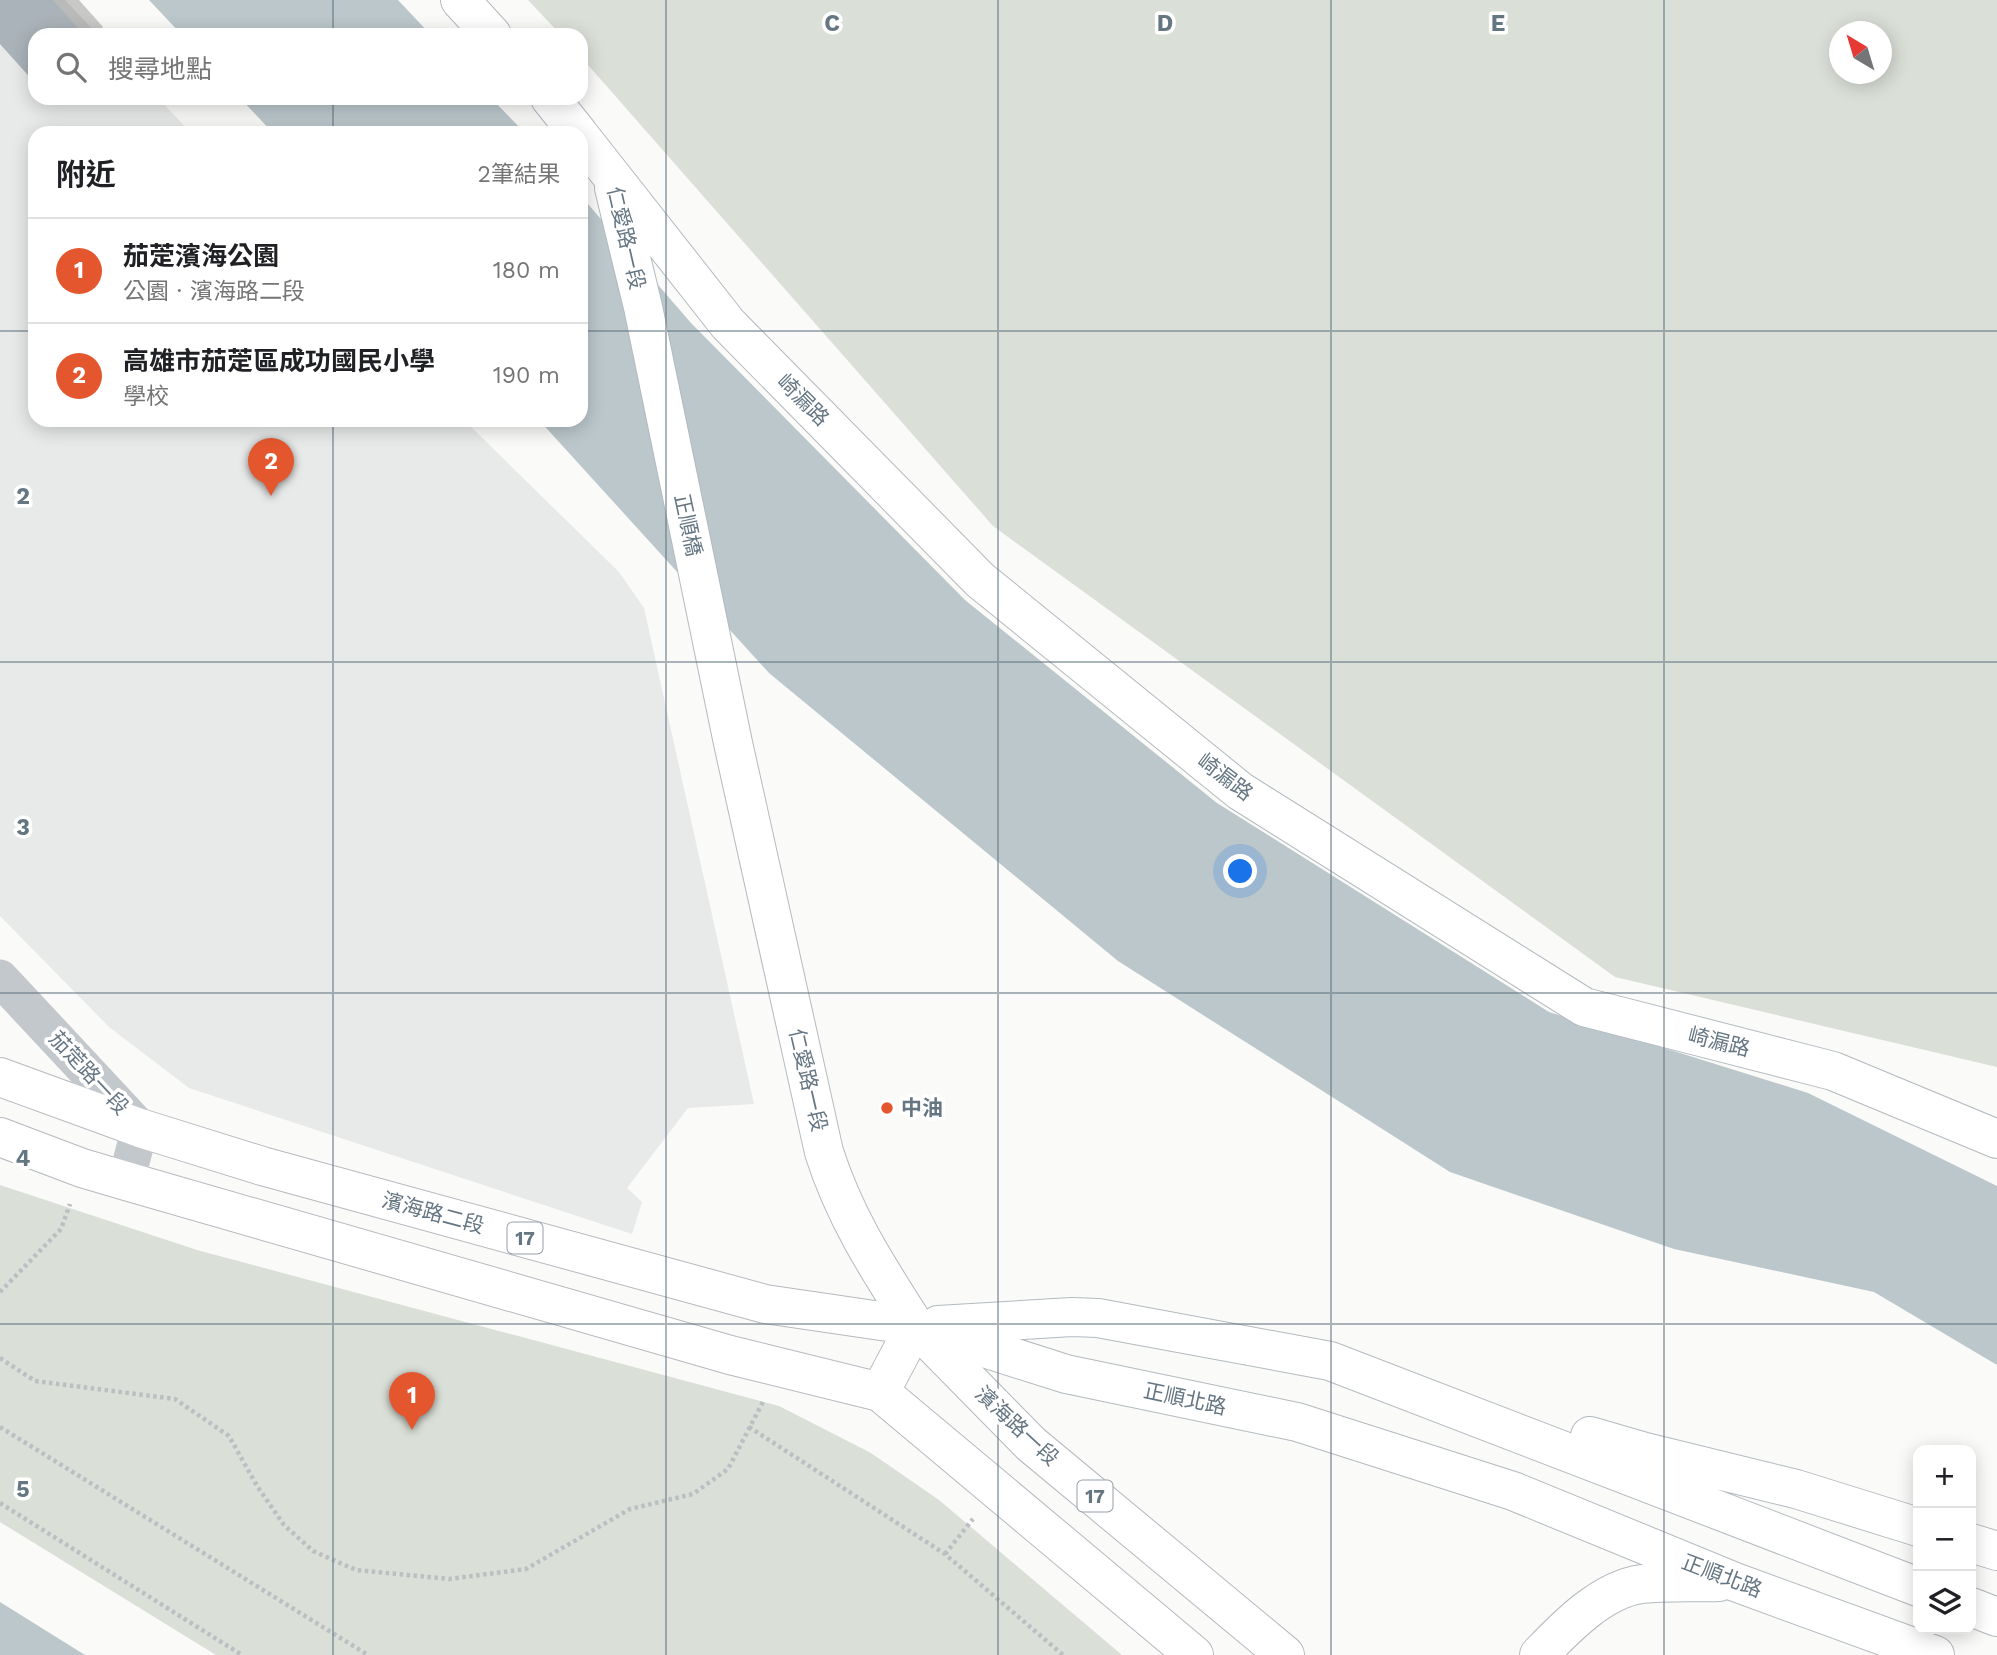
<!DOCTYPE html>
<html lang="zh-TW">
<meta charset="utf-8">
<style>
:root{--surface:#fff;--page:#f2f2f2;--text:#202124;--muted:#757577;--line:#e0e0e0;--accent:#e4572e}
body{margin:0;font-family:"Work Sans","Noto Sans TC",sans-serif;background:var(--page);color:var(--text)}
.controls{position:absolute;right:21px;bottom:21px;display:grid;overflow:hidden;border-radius:14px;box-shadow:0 4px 18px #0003}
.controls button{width:63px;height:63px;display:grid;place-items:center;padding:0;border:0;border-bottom:2px solid var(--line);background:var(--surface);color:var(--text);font:35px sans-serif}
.compass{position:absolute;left:1829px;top:21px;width:63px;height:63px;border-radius:50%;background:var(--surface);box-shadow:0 4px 18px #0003;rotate:322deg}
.you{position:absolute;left:1241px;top:872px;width:24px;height:24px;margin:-18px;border:5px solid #fff;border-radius:50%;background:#1a73e8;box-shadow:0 0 0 10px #1a73e833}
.badge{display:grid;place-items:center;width:46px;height:46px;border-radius:50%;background:var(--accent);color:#fff;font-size:23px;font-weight:700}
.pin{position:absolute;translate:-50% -58px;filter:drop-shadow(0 2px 4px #0008)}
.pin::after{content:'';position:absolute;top:37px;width:24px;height:21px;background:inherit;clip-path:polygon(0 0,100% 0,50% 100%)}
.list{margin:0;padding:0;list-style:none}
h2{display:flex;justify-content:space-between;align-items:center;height:91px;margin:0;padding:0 28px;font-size:30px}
h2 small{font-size:23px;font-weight:400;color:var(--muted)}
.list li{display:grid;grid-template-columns:46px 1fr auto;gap:21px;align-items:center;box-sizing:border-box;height:105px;padding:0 28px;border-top:2px solid var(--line)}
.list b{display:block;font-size:26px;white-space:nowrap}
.list p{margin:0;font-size:23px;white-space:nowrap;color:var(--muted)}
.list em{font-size:23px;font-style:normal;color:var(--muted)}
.icon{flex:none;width:38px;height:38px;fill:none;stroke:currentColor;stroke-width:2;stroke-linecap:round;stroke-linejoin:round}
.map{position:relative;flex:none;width:1997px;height:1655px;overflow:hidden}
.search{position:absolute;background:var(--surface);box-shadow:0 4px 18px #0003;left:28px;top:28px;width:560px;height:77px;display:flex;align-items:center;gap:18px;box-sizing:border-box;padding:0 24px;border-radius:21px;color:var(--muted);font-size:26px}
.panel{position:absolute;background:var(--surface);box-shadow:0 4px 18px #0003;left:28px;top:126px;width:560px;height:301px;border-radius:21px}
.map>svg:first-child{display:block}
.built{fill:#e8e9e9}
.green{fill:#dadfd7;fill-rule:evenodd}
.water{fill:#bbc7cb}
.shadow{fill:#0003}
.building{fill:#aab3b9}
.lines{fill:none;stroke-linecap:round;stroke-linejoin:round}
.secondary-casing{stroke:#b3babf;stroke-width:40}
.primary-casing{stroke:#b5babe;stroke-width:40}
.path{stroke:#bbbfc2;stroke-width:4.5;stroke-dasharray:3.5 3.5;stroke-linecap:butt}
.street{stroke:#c3c8cc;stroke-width:37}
.secondary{stroke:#fff;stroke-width:38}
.primary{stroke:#fff;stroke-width:38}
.grid{fill:none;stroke:#657683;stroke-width:2;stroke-opacity:0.55}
.poi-dot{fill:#e4572e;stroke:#fff;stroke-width:2.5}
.labels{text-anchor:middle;stroke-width:7;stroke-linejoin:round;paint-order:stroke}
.shield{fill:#fff;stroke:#939fa8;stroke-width:2}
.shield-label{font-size:19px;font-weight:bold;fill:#657683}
.street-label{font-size:21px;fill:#657683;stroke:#fff}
.poi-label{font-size:21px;font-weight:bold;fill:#657683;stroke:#fff;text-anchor:start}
.grid-label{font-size:23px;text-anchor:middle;font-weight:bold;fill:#657683;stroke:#fff;stroke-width:7;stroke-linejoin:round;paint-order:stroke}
</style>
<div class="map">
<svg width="1997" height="1655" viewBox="0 0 1997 1655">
<rect width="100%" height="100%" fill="#fafaf8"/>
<path class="built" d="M0,0h65l33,35h-63v63h123l33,35h-156v287h429l155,152 25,36 110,496 -66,4 -61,80 15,14 -10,32 -443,-146 -80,-61 -109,-111z"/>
<path class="green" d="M528,0h1469v1067l-382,-90 -622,-451 -412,-469v-22h-20zM1840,32h42v42h-42z
M0,1185l197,65 582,156 92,47 68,47 183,155h-906l-216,-133z"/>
<path class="water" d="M149,0h249l33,35h-249z
M240,98h251l34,35h-252z
M581,196l110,127 274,277 252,203 332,209 259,81 189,93v179l-123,-73 -200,-43 -224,-77 -332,-211 -349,-288 -230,-253h42z
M0,1602l85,53h-85z"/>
<path class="shadow" d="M0,0h79l24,27 -7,8h-61v45l-35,-38z"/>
<path class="building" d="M0,0h53l31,35h-49v48l-35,-39z"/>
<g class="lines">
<defs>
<path id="secondary" d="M460,0l32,35
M550,98l28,35
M581,137l147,187 252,256 260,211 344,216 249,64 164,68
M614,188l29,119 90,436 91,409c21,66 54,116 91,174
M938,1325l134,-8 26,1 232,43 588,226
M915,1326l151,48 231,48 216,69 222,91 200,73
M880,1392l35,-66
M1590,1436l55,16 151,37 122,38
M1971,1543l26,8
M1971,1607l26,10
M1539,1655c26,-27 63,-66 103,-71 25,-3 52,-1 77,-2"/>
<path id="primary" d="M0,1077l140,51 122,38 503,138 150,22 116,118 254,211
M0,1137l82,31 44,13 604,174 150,37 314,263"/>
</defs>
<use href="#secondary" class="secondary-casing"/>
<use href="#primary" class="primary-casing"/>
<path class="path" d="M0,1292l61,-63 9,-25
M0,1358l35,23 140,18 54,37 28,50 27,39 29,26 43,19 93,9 77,-10 104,-60 63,-15 35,-25 36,-69
M0,1427l368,228
M749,1427l196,127 118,101
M0,1503l242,152
M945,1554l28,-35"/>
<path class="street" d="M0,978l140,150 -14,53"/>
<use href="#secondary" class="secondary"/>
<use href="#primary" class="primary"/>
</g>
<path class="grid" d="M333,0v35M666,0v1655M998,0v1655M1331,0v1655M1664,0v1655M333,98v35M0,331h35M581,331h1416M333,420v1235M0,662h1997M0,993h1997M0,1324h1997"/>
<circle class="poi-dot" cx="887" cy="1108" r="7"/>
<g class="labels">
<g class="shield">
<rect x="507.5" y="1222.5" width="35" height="31" rx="5"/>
<rect x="1077.5" y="1480.5" width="35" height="31" rx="5"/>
</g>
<g class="shield-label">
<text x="525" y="1245">17</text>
<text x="1095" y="1503">17</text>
</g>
<g class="street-label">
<text transform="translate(626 238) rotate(77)" y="7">仁愛路一段</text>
<text transform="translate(803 400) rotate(45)" y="7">崎漏路</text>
<text transform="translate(688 525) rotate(78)" y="7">正順橋</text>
<text transform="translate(1225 777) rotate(37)" y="7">崎漏路</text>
<text transform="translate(1719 1042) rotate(14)" y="7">崎漏路</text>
<text transform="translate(89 1073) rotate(47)" y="7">茄萣路一段</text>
<text transform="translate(808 1080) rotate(77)" y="7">仁愛路一段</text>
<text transform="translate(433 1213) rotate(15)" y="7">濱海路二段</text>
<text transform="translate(1185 1399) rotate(12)" y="7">正順北路</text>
<text transform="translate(1017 1426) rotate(43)" y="7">濱海路一段</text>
<text transform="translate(1722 1576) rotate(21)" y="7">正順北路</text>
</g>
<g class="poi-label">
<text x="901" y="1115">中油</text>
</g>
</g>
<g class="grid-label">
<text x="832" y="31">C</text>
<text x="1165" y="31">D</text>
<text x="1498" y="31">E</text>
<text x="23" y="504">2</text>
<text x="23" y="835">3</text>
<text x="23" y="1166">4</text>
<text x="23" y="1497">5</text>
</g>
</svg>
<div class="controls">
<button>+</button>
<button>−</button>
<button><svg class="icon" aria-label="layers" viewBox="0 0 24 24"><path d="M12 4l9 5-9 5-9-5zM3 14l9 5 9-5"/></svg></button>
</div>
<svg class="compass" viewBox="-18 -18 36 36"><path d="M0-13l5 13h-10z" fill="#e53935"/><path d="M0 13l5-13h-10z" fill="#757577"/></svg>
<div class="you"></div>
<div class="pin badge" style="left:412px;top:1430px">1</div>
<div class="pin badge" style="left:271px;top:496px">2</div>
<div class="search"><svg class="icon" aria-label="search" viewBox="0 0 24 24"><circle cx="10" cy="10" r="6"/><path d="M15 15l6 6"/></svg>搜尋地點</div>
<section class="panel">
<h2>附近<small>2筆結果</small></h2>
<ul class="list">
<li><span class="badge">1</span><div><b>茄萣濱海公園</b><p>公園 · 濱海路二段</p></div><em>180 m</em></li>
<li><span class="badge">2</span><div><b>高雄市茄萣區成功國民小學</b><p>學校</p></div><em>190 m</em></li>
</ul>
</section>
</div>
